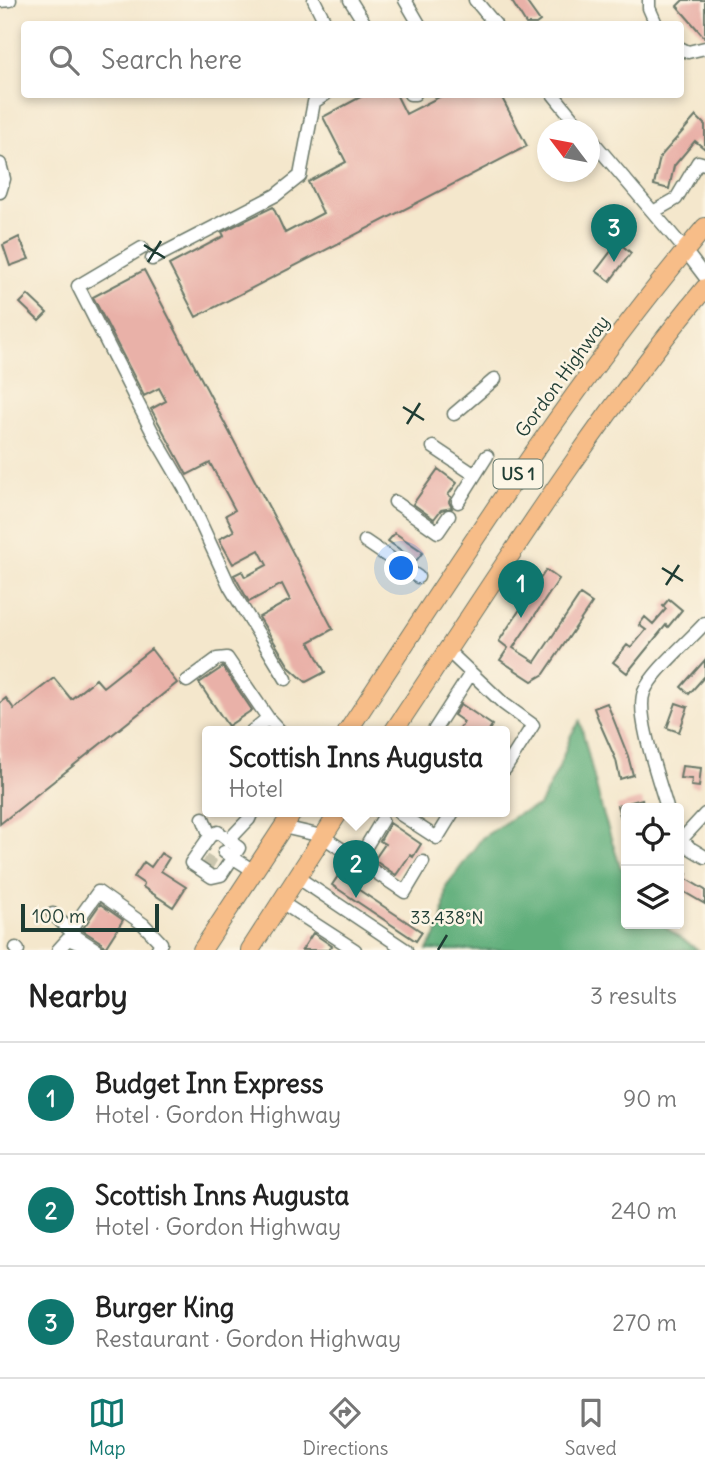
<!DOCTYPE html>
<meta charset="utf-8">
<style>
:root{--surface:#fff;--page:#f6f6f6;--text:#222;--muted:#767676;--line:#e0e0e0;--accent:#0f766e}
body{margin:0;font-family:Delius,sans-serif;background:var(--page);color:var(--text)}
.controls{position:absolute;right:21px;bottom:21px;display:grid;overflow:hidden;border-radius:7px;box-shadow:0 4px 10px #0003}
.controls button{width:63px;height:63px;display:grid;place-items:center;padding:0;border:0;border-bottom:2px solid var(--line);background:var(--surface);color:var(--text);font:35px sans-serif}
.compass{position:absolute;left:537px;top:119px;width:63px;height:63px;border-radius:50%;background:var(--surface);box-shadow:0 4px 10px #0003;rotate:302deg}
.scale{position:absolute;left:21px;bottom:18px;width:138px;box-sizing:border-box;padding-left:7px;border:4px solid #1f3d34;border-top:0;font-size:19px;line-height:24px;white-space:nowrap;color:#1f3d34;-webkit-text-stroke:5px #fcf5e5;paint-order:stroke}
.you{position:absolute;left:402px;top:569px;width:24px;height:24px;margin:-18px;border:5px solid #fff;border-radius:50%;background:#1a73e8;box-shadow:0 0 0 10px #1a73e833}
.badge{display:grid;place-items:center;width:46px;height:46px;border-radius:50%;background:var(--accent);color:#fff;font-size:23px;font-weight:700}
.pin{position:absolute;translate:-50% -58px;filter:drop-shadow(0 2px 4px #0008)}
.pin::after{content:'';position:absolute;top:37px;width:24px;height:21px;background:inherit;clip-path:polygon(0 0,100% 0,50% 100%)}
.popup{position:absolute;left:202px;top:726px;width:308px;height:91px;box-sizing:border-box;display:grid;place-content:center;border-radius:7px;background:var(--surface);filter:drop-shadow(0 2px 5px #0005);font-size:23px;white-space:nowrap;color:var(--muted)}
.popup b{font-size:26px;color:var(--text)}
.popup::after{content:'';position:absolute;left:50%;top:100%;margin-left:-14px;border:14px solid transparent;border-top-color:var(--surface)}
.list{margin:0;padding:0;list-style:none}
h2{display:flex;justify-content:space-between;align-items:center;height:91px;margin:0;padding:0 28px;font-size:30px}
h2 small{font-size:23px;font-weight:400;color:var(--muted)}
.list li{display:grid;grid-template-columns:46px 1fr auto;gap:21px;align-items:center;box-sizing:border-box;height:112px;padding:0 28px;border-top:2px solid var(--line)}
.list b{display:block;font-size:26px;white-space:nowrap}
.list p{margin:0;font-size:23px;white-space:nowrap;color:var(--muted)}
.list em{font-size:23px;font-style:normal;color:var(--muted)}
.icon{flex:none;width:38px;height:38px;fill:none;stroke:currentColor;stroke-width:2;stroke-linecap:round;stroke-linejoin:round}
.map{position:relative;flex:none;width:705px;height:950px;overflow:hidden}
.search{position:absolute;background:var(--surface);box-shadow:0 4px 10px #0003;left:21px;right:21px;top:21px;height:77px;display:flex;align-items:center;gap:18px;box-sizing:border-box;padding:0 24px;border-radius:7px;color:var(--muted);font-size:26px}
.sheet{height:427px;background:var(--surface)}
nav{display:flex;justify-content:space-around;align-items:center;box-sizing:border-box;height:98px;border-top:2px solid var(--line);background:var(--surface);font-size:19px;color:var(--muted)}
nav a{display:grid;justify-items:center;gap:4px}
nav .on{color:var(--accent)}
.map>svg:first-child{display:block}
.forest{fill:#5eae7a;stroke:#3e7657;stroke-width:2}
.building{fill:#e9b1a8}
.lines{fill:none;stroke-linecap:round;stroke-linejoin:round}
.minor-tunnel{stroke:#c9c5ae;stroke-width:12;stroke-dasharray:12 6;stroke-linecap:butt}
.minor-casing{stroke:#6a7869;stroke-width:15}
.highway-casing{stroke:#6a7869;stroke-width:20}
.minor{stroke:#fff;stroke-width:12}
.highway{stroke:#f7bd88;stroke-width:18}
.ticks{fill:none;stroke:#1f3d34;stroke-width:2.5}
.labels{text-anchor:middle;stroke-width:5;stroke-linejoin:round;paint-order:stroke}
.shield{fill:#fcf5e5;stroke:#617469;stroke-width:2}
.shield-label{font-size:18px;font-weight:bold;fill:#1f3d34}
.street-label{font-size:19px;fill:#1f3d34;stroke:#fcf5e5}
.ticks-label{font-size:18px;text-anchor:middle;fill:#1f3d34;stroke:#fcf5e5;stroke-width:5;stroke-linejoin:round;paint-order:stroke}
</style>
<div class="map">
<svg width="705" height="950" viewBox="0 0 705 950">
<rect width="100%" height="100%" fill="#fcf5e5"/>
<filter id="ink" filterUnits="userSpaceOnUse"><feTurbulence type="fractalNoise" baseFrequency=".0143" numOctaves="2"/><feDisplacementMap in="SourceGraphic" scale="14" xChannelSelector="R" yChannelSelector="G"/><feConvolveMatrix kernelMatrix="1 2 1 2 8 2 1 2 1" color-interpolation-filters="sRGB"/></filter>
<filter id="wash" filterUnits="userSpaceOnUse"><feTurbulence type="fractalNoise" baseFrequency=".00686" numOctaves="4" result="noise"/><feDisplacementMap in="SourceGraphic" scale="28" xChannelSelector="R" yChannelSelector="G"/><feGaussianBlur stdDeviation="1.57" result="paint"/><feColorMatrix in="noise" values="0 0 0 0 0 0 0 0 0 0 0 0 0 0 0 0 0 1.4 0 .05"/><feComposite in="paint" operator="in"/></filter>
<g filter="url(#wash)">
<rect width="100%" height="100%" fill="#f4e7cc"/>
<path class="forest" d="M580,721l22,89 18,56 6,8v50h35l37,26h-271l15,-25 4,-38 36,-49 36,-24 21,-8 19,-36 13,-35z"/>
<g id="blocks">
<path class="building" d="M511,0h14l15,21 -4,3h-10z
M683,0h22v38l-28,-32z
M366,94h30l10,20 39,-20h55l27,52 -331,171 -27,-52 55,-29 -2,-4 51,-25 12,26 38,-20 -15,-31 38,-20 -23,-45z
M696,116l9,9v24l-10,-8 -21,25 -5,23 -15,-4 6,-28z
M19,237l10,22 -19,7 -7,-21z
M618,242l13,11 -21,28 -14,-10z
M144,270l189,359 -24,13 16,30 -19,10 -16,-14 -31,-51 31,-17 -8,-16 -33,18 -15,-27 8,-4 3,6 22,-12 -8,-15 -26,14 -14,-25 15,-8 -8,-16 9,-5 -25,-47 -23,12 -36,-66 15,-8 -7,-13 -15,8 -51,-99z
M28,295l19,18 -8,8 -19,-18z
M438,469l19,14 -9,12 3,2 -2,5 3,6 -11,2 -7,9 -21,-15z
M395,533l28,19 -7,9 -28,-20z
M546,570l13,9 -46,69 22,14 45,-67 12,8 -48,71 -12,7 -32,-21 8,-12 -9,-7z
M669,599l13,11 -14,17 -2,-2 -39,48 -14,-11 14,-17 4,3 15,-18 -7,-5 6,-8 8,7 13,-15 -3,-3z
M151,649l26,34 -177,141v-121l6,-5 8,11 40,-31 17,21 25,-20 7,8z
M705,660v16l-16,18 -8,-7z
M223,667l29,43 -24,16 -29,-43z
M607,703l21,53 5,19 -13,4 -4,-19 -15,-34 -7,-18z
M676,703l12,4 -9,25 -12,-4z
M461,704l31,21 -4,7h-31l7,-10 -10,-7z
M682,766l19,2 -2,19 -8,-1 1,-7 -12,-1z
M642,799l2,9h-18v20h-2l-7,-22z
M390,823l31,21 -8,13 -3,-2 -14,20 -22,-15 11,-16 -5,-3z
M161,853l8,5 -8,13 25,16 -13,20 -30,-20 1,-3 -10,-7 10,-15 7,5z
M679,869l8,5 -2,4 20,12v14l-26,-15z
M338,876l84,56 -6,9 -84,-56z
M100,904l23,16 -18,28 -3,-5 -20,-13z
M313,933l19,13 -3,4h-27z"/>
</g>
</g>
<g filter="url(#ink)">
<use href="#blocks" fill-opacity="0" stroke="#6a7869" stroke-width="2"/>
<g class="lines">
<path class="minor-tunnel" d="M204,860l10,6"/>
<defs>
<path id="minor" d="M314,0l12,24
M350,0l15,24
M405,0l14,24
M475,0l20,24
M649,0v8l7,16
M0,1l10,-1
M680,48l8,4 17,-4
M410,94h5
M553,94l29,36
M590,138l90,106 25,33
M0,164l4,15 -4,13
M653,212l23,-13 22,-37 7,2
M142,248l-64,38 79,155 28,48 45,98 56,92
M152,259l124,-64 24,-19 14,-74 12,-8
M454,414l41,-35
M433,447l42,28
M395,502l43,30 11,-16
M458,502l29,-46
M365,541l53,36
M447,650l57,54 29,21 -28,44
M187,681l30,-22 10,-1 41,60 13,14
M251,732l17,-14
M433,732l38,-59
M667,808c-7,-25 -32,-94 -23,-116 8,-20 45,-51 61,-69
M400,814l37,24 16,-26
M203,818l7,18 8,-4 21,16 -18,27 -9,2 -21,-14 19,-27
M283,827l39,9 83,56 18,-30
M679,836l11,12 15,9
M681,840l24,-26
M228,841l21,-22 3,-7
M224,852l30,19
M358,860l24,-40
M297,877l109,73
M281,902l74,48
M53,914l24,23 20,13
M70,931l28,-39 45,32 18,19 -4,7
M16,948l2,2
M58,950l10,-11 12,5"/>
<path id="highway" d="M347,732c114,-173 225,-347 358,-505
M393,732c101,-151 196,-304 312,-444
M202,950l91,-138
M250,950l89,-138"/>
</defs>
<use href="#minor" class="minor-casing"/>
<use href="#highway" class="highway-casing"/>
<use href="#minor" class="minor"/>
<use href="#highway" class="highway"/>
</g>
</g>
<path class="ticks" d="M144,245l21,13M148,262l13,-21M403,407l21,13M407,424l13,-21M662,568l21,13M666,585l13,-20M438,950l9,-15"/>
<g class="labels">
<rect class="shield" x="493.5" y="459.5" width="49" height="29" rx="5"/>
<g class="shield-label">
<text x="518" y="480">US 1</text>
</g>
<g class="street-label">
<text transform="translate(562 376) rotate(-54)" y="7">Gordon Highway</text>
</g>
</g>
<g class="ticks-label">
<text x="447" y="924">33.438°N</text>
</g>
</svg>
<div class="controls">
<button><svg class="icon" aria-label="locate" viewBox="0 0 24 24"><circle cx="12" cy="12" r="6"/><path d="M12 2v4M12 18v4M2 12h4M18 12h4"/></svg></button>
<button><svg class="icon" aria-label="layers" viewBox="0 0 24 24"><path d="M12 4l9 5-9 5-9-5zM3 14l9 5 9-5"/></svg></button>
</div>
<svg class="compass" viewBox="-18 -18 36 36"><path d="M0-13l5 13h-10z" fill="#e53935"/><path d="M0 13l5-13h-10z" fill="#767676"/></svg>
<div class="scale">100 m</div>
<div class="you"></div>
<div class="pin badge" style="left:521px;top:618px">1</div>
<div class="pin badge" style="left:356px;top:898px">2</div>
<div class="popup"><b>Scottish Inns Augusta</b>Hotel</div>
<div class="pin badge" style="left:614px;top:262px">3</div>
<div class="search"><svg class="icon" aria-label="search" viewBox="0 0 24 24"><circle cx="10" cy="10" r="6"/><path d="M15 15l6 6"/></svg>Search here</div>
</div>
<section class="sheet">
<h2>Nearby<small>3 results</small></h2>
<ul class="list">
<li><span class="badge">1</span><div><b>Budget Inn Express</b><p>Hotel · Gordon Highway</p></div><em>90 m</em></li>
<li><span class="badge">2</span><div><b>Scottish Inns Augusta</b><p>Hotel · Gordon Highway</p></div><em>240 m</em></li>
<li><span class="badge">3</span><div><b>Burger King</b><p>Restaurant · Gordon Highway</p></div><em>270 m</em></li>
</ul>
</section>
<nav>
<a class="on"><svg class="icon" aria-label="map" viewBox="0 0 24 24"><path d="M3 6l6-2 6 2 6-2v14l-6 2-6-2-6 2zM9 4v14M15 6v14"/></svg>Map</a>
<a><svg class="icon" aria-label="directions" viewBox="0 0 24 24"><path d="M12 3l9 9-9 9-9-9zM9 14v-3h6M13 9l2 2-2 2"/></svg>Directions</a>
<a><svg class="icon" aria-label="saved" viewBox="0 0 24 24"><path d="M7 4h10v16l-5-4-5 4z"/></svg>Saved</a>
</nav>
